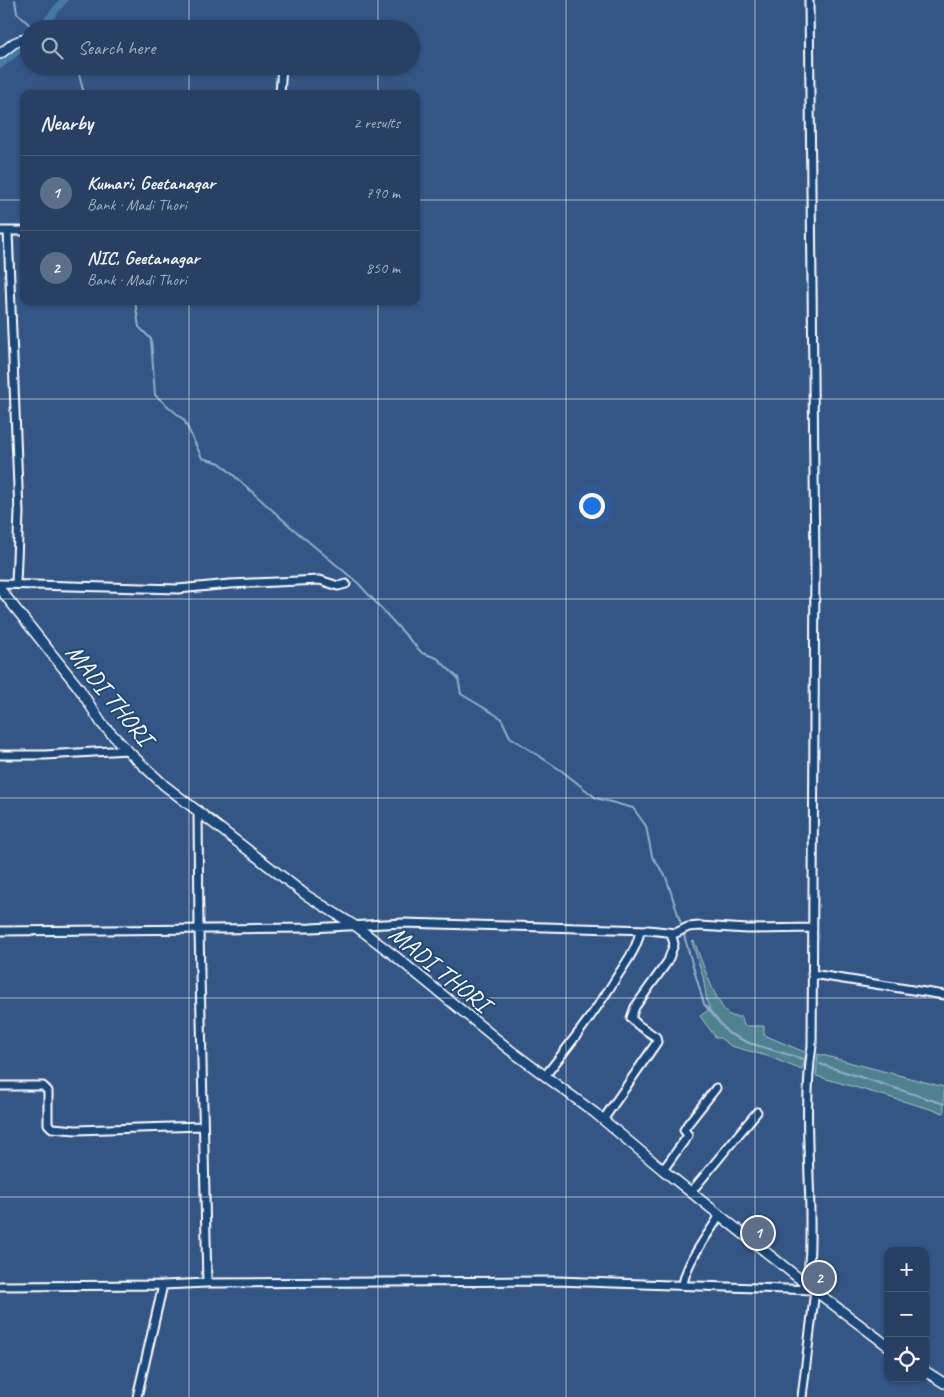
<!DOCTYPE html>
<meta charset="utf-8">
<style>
:root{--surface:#274064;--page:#2f476a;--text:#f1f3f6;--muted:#a4afbf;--line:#435978;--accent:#8bbbb9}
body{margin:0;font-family:Caveat,sans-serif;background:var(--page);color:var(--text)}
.controls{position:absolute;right:15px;bottom:15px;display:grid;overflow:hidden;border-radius:10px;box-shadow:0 1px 4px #0004}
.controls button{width:45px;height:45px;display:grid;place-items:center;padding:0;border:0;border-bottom:1px solid var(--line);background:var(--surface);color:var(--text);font:25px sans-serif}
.you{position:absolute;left:591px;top:505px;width:18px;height:18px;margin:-12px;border:4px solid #fff;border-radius:50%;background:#1a73e8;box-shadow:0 0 0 8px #1a73e833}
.badge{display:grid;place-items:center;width:32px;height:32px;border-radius:50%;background:var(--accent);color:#fff;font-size:16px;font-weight:700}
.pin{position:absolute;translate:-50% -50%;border:2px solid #fff;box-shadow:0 1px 5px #0006}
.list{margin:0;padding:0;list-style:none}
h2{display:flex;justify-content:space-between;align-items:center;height:65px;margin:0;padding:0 20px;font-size:21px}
h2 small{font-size:16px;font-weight:400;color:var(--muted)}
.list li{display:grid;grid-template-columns:32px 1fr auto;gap:15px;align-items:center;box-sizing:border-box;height:75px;padding:0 20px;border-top:1px solid var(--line)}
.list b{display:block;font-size:19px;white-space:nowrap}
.list p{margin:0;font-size:16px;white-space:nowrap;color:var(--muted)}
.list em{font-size:16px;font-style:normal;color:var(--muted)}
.icon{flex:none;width:28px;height:28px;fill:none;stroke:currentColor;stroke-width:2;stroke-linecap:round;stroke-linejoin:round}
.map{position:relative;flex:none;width:944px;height:1397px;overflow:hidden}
.search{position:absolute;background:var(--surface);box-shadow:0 1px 4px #0004;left:20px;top:20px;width:400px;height:55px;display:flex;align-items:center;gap:12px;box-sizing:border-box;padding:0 18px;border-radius:28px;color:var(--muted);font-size:19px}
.panel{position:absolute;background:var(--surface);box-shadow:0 1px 4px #0004;left:20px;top:90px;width:400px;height:215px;border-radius:10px}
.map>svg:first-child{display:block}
.green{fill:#50828e;stroke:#a8c0c6}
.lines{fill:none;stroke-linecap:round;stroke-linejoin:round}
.stream{stroke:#8fafc7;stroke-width:2}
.canal{stroke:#457aa2;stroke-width:7}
.minor-casing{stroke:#fff;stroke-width:11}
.tertiary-casing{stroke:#fff;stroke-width:12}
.secondary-casing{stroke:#fff;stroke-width:12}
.minor{stroke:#1f4a7a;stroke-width:7}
.tertiary{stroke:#1f4a7a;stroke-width:9}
.secondary{stroke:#1f4a7a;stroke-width:9}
.grid{fill:none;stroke:#fff;stroke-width:1;stroke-opacity:0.55}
.labels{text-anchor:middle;stroke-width:4;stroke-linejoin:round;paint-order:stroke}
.street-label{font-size:25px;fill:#fff;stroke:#1f4a7a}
</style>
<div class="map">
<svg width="944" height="1397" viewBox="0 0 944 1397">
<rect width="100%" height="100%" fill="#345685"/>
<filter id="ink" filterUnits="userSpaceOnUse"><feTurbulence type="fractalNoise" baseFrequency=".02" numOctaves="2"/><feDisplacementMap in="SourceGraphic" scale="10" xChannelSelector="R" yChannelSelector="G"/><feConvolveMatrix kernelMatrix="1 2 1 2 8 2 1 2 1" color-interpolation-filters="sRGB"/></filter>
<g filter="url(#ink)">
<path class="green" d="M694,941c6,15 24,69 36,74 3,2 9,2 12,2l2,9h20v9l43,18 -5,17 -35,-14 -36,-10 -11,-8h-4l-16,-22 10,-7 -3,-7 -4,-25 -11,-35z
M818,1054l126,33v26l-128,-37z"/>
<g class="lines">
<path class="stream" d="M15,0l2,13 17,16
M77,66l7,28
M135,301l4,26 12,12 4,56 29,25 18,38 18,5 71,64 67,56 64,70 15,5 21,20 3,16 40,24 9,19 52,34 34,27 37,10 13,18 6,30 14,21 16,50
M683,932l21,72 24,29 21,10 54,16
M820,1064l124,40"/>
<path class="canal" d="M40,29l24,-29
M0,65l29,-23"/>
<defs>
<path id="minor" d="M280,94l2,-28
M0,231h24
M8,231l11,282 -3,70
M0,584l178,5 52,-5 90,-4 18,6 8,-2
M0,755h45l82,-5
M198,810l1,120 8,353
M0,931l311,-3 92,-5 245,7 28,3 12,-6 11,-1 49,3 65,-1
M812,974l132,21
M545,1076c26,-33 51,-65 73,-101 9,-14 20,-28 22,-45
M0,1086h43l5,5v33l4,4 24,2 127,-4
M603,1120l54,-78 -1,-5 -18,-12 -7,-7 4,-11 33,-46 6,-17 -3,-11
M663,1170l24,-33 1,-2 -4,-5 3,-5 29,-37
M691,1192l66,-80
M806,1284c5,-23 4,-48 4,-72 -1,-55 -6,-112 2,-166l3,-480 -6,-566
M683,1285c3,-23 25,-50 37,-70
M0,1286l163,-1 44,-2 350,-2 258,9 -13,107
M137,1397l26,-112"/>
<path id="tertiary" d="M0,54l14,-11 12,-5"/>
<path id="secondary" d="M0,589l79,99 23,36 30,31 32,30 142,110 51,32 38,29 115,94 85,63 68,57 143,114 82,62
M925,1371l19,12"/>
</defs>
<use href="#minor" class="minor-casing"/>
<use href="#tertiary" class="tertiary-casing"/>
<use href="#secondary" class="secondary-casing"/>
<use href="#minor" class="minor"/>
<use href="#tertiary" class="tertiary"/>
<use href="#secondary" class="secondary"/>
</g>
</g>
<path class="grid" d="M189,0v29M378,0v29M566,0v1397M755,0v1397M189,66v28M378,66v28M0,200h24M416,200h528M189,301v1096M378,301v1096M0,399h944M0,599h944M0,798h944M0,998h944M0,1197h944"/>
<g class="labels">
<g class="street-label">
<text transform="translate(110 694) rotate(51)" y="9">MADI THORI</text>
<text transform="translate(440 968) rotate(39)" y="9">MADI THORI</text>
</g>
</g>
</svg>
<div class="controls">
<button>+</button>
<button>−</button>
<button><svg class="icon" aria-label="locate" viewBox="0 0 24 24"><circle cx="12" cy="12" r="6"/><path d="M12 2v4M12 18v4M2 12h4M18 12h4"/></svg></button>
</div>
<div class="you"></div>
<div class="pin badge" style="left:758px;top:1233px;background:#5c6f8a">1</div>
<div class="pin badge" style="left:819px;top:1278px;background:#5c6f8a">2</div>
<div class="search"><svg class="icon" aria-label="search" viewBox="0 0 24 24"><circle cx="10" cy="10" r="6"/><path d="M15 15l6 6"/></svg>Search here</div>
<section class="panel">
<h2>Nearby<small>2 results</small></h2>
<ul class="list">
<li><span class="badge" style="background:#5c6f8a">1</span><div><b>Kumari, Geetanagar</b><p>Bank · Madi Thori</p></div><em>790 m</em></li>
<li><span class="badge" style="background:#5c6f8a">2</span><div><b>NIC, Geetanagar</b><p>Bank · Madi Thori</p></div><em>850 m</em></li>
</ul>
</section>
</div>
